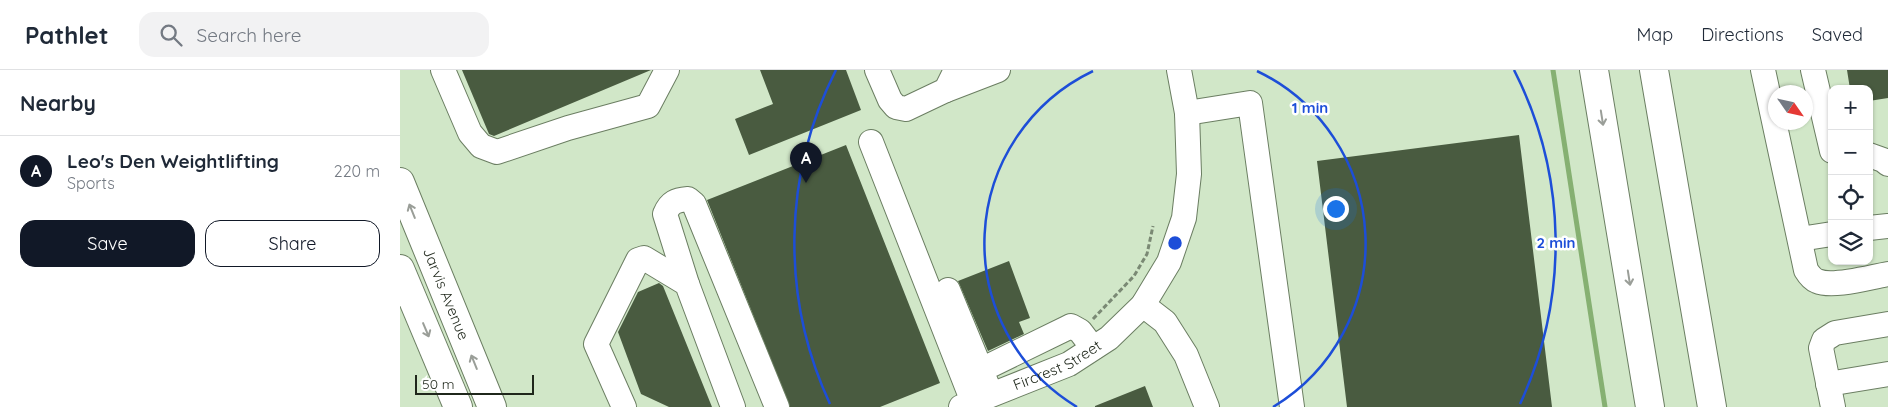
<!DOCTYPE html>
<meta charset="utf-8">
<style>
:root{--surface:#fff;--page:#f2f2f3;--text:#1f2937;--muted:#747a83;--line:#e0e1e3;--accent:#111827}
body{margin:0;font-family:Quicksand,sans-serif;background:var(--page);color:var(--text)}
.controls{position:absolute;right:15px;top:15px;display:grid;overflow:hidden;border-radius:10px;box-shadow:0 1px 4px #0004}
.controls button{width:45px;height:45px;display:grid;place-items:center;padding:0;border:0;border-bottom:1px solid var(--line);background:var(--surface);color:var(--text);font:25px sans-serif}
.compass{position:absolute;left:1368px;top:15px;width:45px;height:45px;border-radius:50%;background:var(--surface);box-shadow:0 1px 4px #0004;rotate:124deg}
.scale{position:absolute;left:15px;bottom:12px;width:119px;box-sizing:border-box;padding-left:5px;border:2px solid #1f271b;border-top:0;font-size:14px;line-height:18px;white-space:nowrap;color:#1f271b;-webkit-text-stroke:4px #fff;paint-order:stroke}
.you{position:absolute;left:935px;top:138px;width:18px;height:18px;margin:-12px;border:4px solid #fff;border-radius:50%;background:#1a73e8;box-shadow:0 0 0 8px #1a73e833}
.badge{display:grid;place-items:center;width:32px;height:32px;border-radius:50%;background:var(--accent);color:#fff;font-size:16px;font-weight:700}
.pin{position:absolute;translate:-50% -41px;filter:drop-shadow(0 1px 2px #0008)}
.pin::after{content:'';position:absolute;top:26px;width:18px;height:15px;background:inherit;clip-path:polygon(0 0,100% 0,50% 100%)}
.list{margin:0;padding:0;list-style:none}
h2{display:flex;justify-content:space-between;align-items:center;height:65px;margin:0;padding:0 20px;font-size:21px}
h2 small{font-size:16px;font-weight:400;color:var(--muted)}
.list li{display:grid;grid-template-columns:32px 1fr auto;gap:15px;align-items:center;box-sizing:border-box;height:70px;padding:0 20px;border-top:1px solid var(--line)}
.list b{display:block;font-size:19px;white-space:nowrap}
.list p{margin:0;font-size:16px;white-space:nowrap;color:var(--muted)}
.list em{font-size:16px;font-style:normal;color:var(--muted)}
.actions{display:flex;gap:10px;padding:15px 20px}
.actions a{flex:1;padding:11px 0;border:1px solid var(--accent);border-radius:15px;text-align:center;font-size:18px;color:var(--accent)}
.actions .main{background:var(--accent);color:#fff}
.icon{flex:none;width:28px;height:28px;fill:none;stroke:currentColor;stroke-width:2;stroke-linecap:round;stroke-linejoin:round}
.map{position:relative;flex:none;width:1488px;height:337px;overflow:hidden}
header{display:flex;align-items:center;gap:30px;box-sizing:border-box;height:70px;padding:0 25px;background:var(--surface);border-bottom:1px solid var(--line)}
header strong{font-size:24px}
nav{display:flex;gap:28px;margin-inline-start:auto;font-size:18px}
.search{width:350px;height:45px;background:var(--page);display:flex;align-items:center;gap:12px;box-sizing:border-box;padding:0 18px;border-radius:15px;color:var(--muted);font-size:19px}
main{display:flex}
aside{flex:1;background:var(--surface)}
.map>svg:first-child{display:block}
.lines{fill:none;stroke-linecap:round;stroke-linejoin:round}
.stream{stroke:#86b072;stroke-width:5}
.building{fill:#495b40}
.minor-casing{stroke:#6b7e62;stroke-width:26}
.major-casing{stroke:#6b7e62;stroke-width:30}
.highway-casing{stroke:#6b7e62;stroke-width:30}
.path{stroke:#7a8974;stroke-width:3;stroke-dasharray:5 2.5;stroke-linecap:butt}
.minor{stroke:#fff;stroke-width:24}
.major{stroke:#fff;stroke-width:28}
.highway{stroke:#fff;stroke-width:28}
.oneway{stroke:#9a9e98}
.ring{fill:none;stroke:#1d4ed8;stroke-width:2.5}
.labels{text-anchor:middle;stroke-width:5;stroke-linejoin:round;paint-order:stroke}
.street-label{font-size:15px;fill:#1f271b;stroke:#fff}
.centre{fill:#1d4ed8;stroke:#fff;stroke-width:2.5}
.ring-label{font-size:15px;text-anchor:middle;font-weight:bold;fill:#1d4ed8;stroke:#fff;stroke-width:5;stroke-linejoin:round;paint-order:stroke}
</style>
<header>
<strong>Pathlet</strong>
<div class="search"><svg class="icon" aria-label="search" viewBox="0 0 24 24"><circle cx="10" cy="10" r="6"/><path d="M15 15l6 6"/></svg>Search here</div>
<nav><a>Map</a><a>Directions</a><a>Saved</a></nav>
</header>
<main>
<aside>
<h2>Nearby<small></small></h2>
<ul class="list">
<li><span class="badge">A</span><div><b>Leo's Den Weightlifting</b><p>Sports</p></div><em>220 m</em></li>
</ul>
<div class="actions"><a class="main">Save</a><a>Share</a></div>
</aside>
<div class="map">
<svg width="1488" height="337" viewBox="0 0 1488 337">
<rect width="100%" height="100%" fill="#d1e7c8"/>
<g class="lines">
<path class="stream" d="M1153,0l52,337"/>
</g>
<path class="building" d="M62,0h189l-157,66 -5,-2z
M360,0h86l15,40 -112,45 -14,-36 38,-15z
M1447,0h41v28l-19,3v-12h-19z
M1119,65l33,272h-205l-30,-246z
M446,75l94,238 -60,24h-90l-83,-207z
M609,191l21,57 -11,4 5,12 -36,17 -30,-70z
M259,213l4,3 49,121h-43l-28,-13 -23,-62 20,-40z
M745,316l8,21h-58v-1z"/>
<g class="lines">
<defs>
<g id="minor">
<path d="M43,0l27,63 11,13 16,6 71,-24 80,-22 19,-36"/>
<path d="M477,0l13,30 6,7 10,2 40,-19 10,-20"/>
<path d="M1363,0l43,200c3,5 6,9 11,11 16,7 53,-4 71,-7"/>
<path d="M1413,0l19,81"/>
<path d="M546,20l52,-20"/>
<path d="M787,43l63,-10 42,304"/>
<path d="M471,72l102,260"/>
<path d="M1469,85l14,5 5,4"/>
<path d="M1469,158l19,-2"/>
<path d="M1400,169l32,-5"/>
<path d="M287,214l-22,-70c5,-12 11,-14 23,-15l6,5 83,203"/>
<path d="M548,220l33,80"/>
<path d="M743,235l22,17 21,33 21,52"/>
<path d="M1428,314l60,-10"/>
<path d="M591,324l-10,-24 86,-42 4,-2 9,5 13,17"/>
<path d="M224,337l-28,-63 42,-84 6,-2 43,26 46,123"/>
<path id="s1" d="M561,337l108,-43 40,-26 34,-33 26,-43 15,-44 5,-44 -2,-61 -8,-43"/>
<path d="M1433,337l-12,-59 3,-8 11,-7 53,-9"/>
</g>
<g id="major">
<path id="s2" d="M0,112l92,225"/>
<path d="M0,199l58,138"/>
</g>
<path id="highway" d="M1194,0l56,337
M1254,0l58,337"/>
</defs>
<use href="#minor" class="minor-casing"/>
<use href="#major" class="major-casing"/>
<use href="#highway" class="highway-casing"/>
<path class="path" d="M693,249l41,-43 13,-22 6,-28"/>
<use href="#minor" class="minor"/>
<use href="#major" class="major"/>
<use href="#highway" class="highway"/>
</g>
<defs><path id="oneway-shaft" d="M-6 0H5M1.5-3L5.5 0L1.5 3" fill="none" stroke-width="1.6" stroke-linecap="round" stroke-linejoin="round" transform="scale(1.25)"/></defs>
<g class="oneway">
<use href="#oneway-shaft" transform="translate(1202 48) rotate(81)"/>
<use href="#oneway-shaft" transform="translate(12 141) rotate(-112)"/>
<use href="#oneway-shaft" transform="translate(1229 208) rotate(81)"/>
<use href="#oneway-shaft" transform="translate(26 260) rotate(67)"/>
<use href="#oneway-shaft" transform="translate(74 292) rotate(-112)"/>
</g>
<g class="ring">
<path d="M677 337A191 191 0 0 1 693 1M857 1A191 191 0 0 1 873 337"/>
<path d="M430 334A381 381 0 0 1 436 0M1114 0A381 381 0 0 1 1120 334"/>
</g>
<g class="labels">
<g class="street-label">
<text dy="5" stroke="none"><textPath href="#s2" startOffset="121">Jarvis Avenue</textPath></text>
<text dy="5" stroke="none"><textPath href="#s1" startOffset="105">Fircrest Street</textPath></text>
</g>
</g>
<circle cx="775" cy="173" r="8" class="centre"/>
<g class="ring-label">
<text x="910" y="43">1 min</text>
<text x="1156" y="178">2 min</text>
</g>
</svg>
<div class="controls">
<button>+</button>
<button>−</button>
<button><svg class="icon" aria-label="locate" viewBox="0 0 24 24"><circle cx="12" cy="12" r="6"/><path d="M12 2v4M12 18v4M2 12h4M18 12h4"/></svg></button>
<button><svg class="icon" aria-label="layers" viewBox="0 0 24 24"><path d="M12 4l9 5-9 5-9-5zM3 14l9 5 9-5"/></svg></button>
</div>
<svg class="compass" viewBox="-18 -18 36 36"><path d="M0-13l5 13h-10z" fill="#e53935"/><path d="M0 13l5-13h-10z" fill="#747a83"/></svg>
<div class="scale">50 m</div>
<div class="you"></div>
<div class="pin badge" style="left:406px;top:113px">A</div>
</div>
</main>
